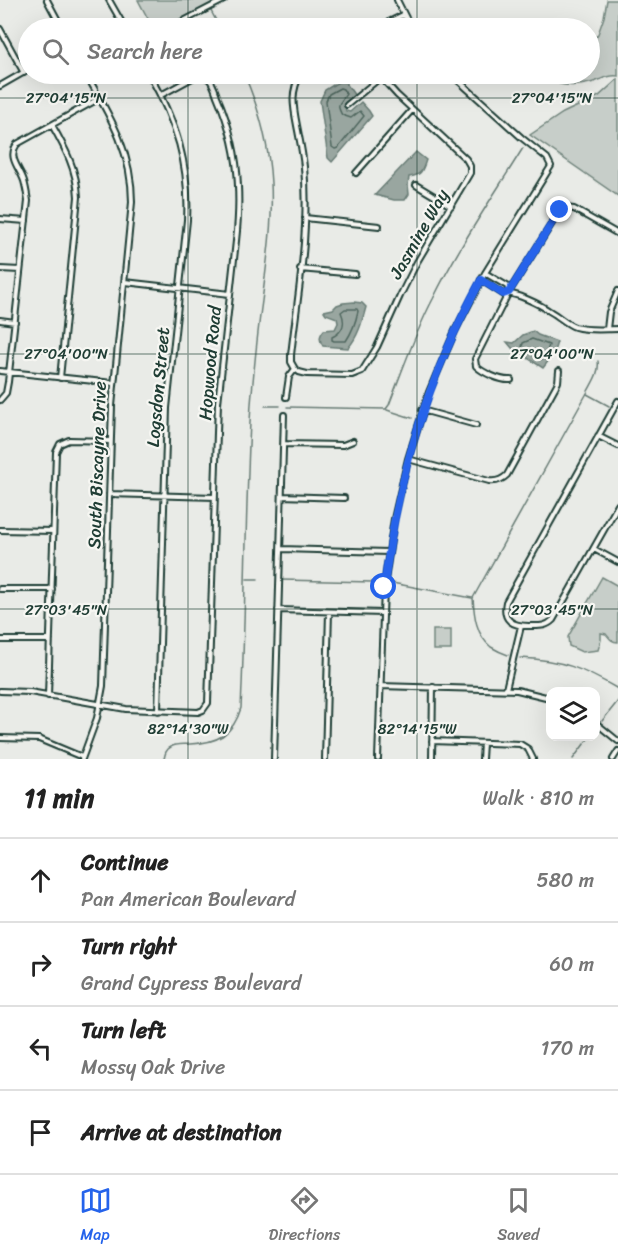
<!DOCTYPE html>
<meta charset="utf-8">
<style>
:root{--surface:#fff;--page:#f2f2f2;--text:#222;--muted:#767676;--line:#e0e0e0;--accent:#2563eb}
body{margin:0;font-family:Sriracha,sans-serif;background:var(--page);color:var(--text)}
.controls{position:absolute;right:18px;bottom:18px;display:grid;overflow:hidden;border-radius:12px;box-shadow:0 6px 24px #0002}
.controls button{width:54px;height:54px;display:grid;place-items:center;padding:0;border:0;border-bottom:2px solid var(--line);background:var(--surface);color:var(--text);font:30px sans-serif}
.stop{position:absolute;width:18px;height:18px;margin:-14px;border:4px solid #2563eb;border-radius:50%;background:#fff}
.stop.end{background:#2563eb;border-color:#fff;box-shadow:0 2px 6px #0008}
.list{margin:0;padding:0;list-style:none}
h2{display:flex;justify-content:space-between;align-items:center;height:78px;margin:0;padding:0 24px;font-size:26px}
h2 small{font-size:20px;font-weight:400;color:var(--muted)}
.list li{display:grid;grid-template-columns:39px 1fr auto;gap:18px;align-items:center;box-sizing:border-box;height:84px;padding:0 24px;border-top:2px solid var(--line)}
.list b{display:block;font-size:22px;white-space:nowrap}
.list p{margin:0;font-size:20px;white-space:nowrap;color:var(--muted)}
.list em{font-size:20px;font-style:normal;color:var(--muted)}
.icon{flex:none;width:33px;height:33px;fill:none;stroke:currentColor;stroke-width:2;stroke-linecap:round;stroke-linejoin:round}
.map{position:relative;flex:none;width:618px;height:759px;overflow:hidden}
.search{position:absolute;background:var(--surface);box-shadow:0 6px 24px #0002;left:18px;right:18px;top:18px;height:66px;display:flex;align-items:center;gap:15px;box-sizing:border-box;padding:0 21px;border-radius:33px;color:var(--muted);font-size:22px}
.sheet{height:414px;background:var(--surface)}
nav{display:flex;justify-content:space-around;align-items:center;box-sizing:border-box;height:84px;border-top:2px solid var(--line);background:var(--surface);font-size:16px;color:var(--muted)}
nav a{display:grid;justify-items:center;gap:3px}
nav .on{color:var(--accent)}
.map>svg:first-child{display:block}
.green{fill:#c7cec9;stroke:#73867e;stroke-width:1.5}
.water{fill:#99a6a0;stroke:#687c75;stroke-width:1.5}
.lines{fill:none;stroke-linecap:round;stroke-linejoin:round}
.shore{stroke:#50675f;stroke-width:1.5}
.stream{stroke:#687c75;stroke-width:1.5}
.minor-casing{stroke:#1f3d34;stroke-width:8}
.minor{stroke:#f6f6f2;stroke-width:4}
.route{stroke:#2563eb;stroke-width:8}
.ticks{fill:none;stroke:#1f3d34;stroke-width:1.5;stroke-opacity:0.45}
.labels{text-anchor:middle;stroke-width:4.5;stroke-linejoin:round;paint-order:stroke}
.street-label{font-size:18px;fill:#1f3d34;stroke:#f6f6f2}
.ticks-label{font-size:15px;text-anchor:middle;fill:#1f3d34;stroke:#f6f6f2;stroke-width:4.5;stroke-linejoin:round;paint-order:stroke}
</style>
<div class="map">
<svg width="618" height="759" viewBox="0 0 618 759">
<rect width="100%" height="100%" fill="#e9ebe7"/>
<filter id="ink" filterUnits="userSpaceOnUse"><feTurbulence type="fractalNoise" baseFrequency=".0167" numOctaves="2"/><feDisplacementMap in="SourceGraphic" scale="12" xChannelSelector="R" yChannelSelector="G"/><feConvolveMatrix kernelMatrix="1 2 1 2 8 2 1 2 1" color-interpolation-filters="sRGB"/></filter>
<g filter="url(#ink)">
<path class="green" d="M138,0h81l-53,28h-13z
M607,0h11v76c-11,-2 -18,5 -28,7 -19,5 -30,2 -47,-5l1,-4h46v-29l8,-11 6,-17z
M618,79v117l-88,-61 33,-22 36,-17z
M602,577l16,9v56c-6,0 -8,-3 -12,-8l-5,-1v7l-3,10 -16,2 -13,-6 -1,-9z
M433,630h18v20h-18z"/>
<path class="water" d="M343,79l12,17 -10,9 1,6 4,1 11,-10 8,9 3,5 -40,46 -4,-4 -8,-57 5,-11z
M416,152l10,8c-4,11 -4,15 -17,17l-1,8 1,9 -4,6h-11l-19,-5z
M354,302l8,1 4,4c-4,15 -8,30 -18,41l-25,-2c-4,-6 -4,-10 1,-16l11,-1 3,-6 -1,-5 -11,-4 -2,-3 9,-2 4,-4 6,-2z
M533,331l5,4 19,7 -4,13 -10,13 -31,-20 -5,-6 7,1 9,-8z"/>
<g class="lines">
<path class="shore" d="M340,88l3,1 3,5c-5,9 -11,9 -4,21l9,3 9,-7 4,5 -26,32 -3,1 -3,-2 -6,-46 3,-7z
M345,309h12l1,2c-2,10 -6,21 -12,30h-12l-2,-1v-3c11,-5 14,-14 9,-25z
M532,339l17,6 -2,7 -5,7h-3l-17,-12 1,-4z"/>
<path class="stream" d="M211,11l9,17
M587,394l22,12
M265,406h15
M287,407l99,2 3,-4c14,-36 26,-72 44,-106 26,-53 59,-101 90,-151
M387,410l25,8
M247,579h11
M281,580l92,2
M392,583l80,15
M508,655c-6,-2 -12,-5 -17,-8 -15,-12 -17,-32 -18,-49l114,-205c5,-10 13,-20 11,-32
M520,658c42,2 62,10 98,31
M602,721l16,-20
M164,759c1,-5 2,-10 7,-12 5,-4 13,-2 19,-3 27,-1 43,-9 51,-36 5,-101 4,-202 10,-304 3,-34 6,-69 11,-103 5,-39 11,-79 9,-118 -2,-37 -12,-75 -27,-109
M573,759l17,-23"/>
<defs>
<path id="minor" d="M47,0l15,28
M109,0l16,28
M397,0l14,28
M170,28l54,-28
M376,28l27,-13
M0,29l24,44
M149,74c27,48 41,90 38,146l-20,188 -9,303
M0,86l28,-16
M347,105l34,-28
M52,125c13,23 25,45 26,72l-18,181
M356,173l56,-63
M416,185l35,21
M305,218l74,8
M0,219l26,2
M0,269l20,1
M300,269l55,5
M485,273l22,13 2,6
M481,280l22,14c11,-3 38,11 48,18 9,5 15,12 24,15 13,4 29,2 43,2
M125,282l105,12
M0,320l15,2
M607,329l2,-17 9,-21
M295,369l4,3 8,2 45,1 10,-4 15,-24 23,-51 17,-34 53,-89v-7l-4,-7 -69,-64 -19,-21
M0,371l113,12
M511,380c-10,1 -28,-7 -35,-14l-1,-7 34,-67 50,-80 6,-4 9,1 44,25
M286,397l3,-20 6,-8 -4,-7v-7c7,-62 19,-126 13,-188 -1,-10 -3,-21 -5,-31 -4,-23 -11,-42 2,-62
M0,400l6,-7 2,-11 20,-181c-1,-6 -2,-13 -4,-20 -4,-13 -17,-23 -7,-37l83,-46
M618,401l-112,201c-4,19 7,24 23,24 10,0 17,1 24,-6l65,-115
M422,410l54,15
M598,436l20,10
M284,444l59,1 10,-4
M408,459l81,22c8,1 13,-1 18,-6l51,-93 1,-11
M109,494l106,3
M282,496l62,2
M0,530l53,1
M281,549l107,3
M594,549l24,13
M0,589h52
M278,610l105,3
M0,640h50
M380,686l137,4 33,8
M506,689l15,-63
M0,691l30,1 96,17 72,3 5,-2 5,-7 10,-300 18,-162c2,-18 3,-37 2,-55 -1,-31 -9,-62 -21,-90 -2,-6 -4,-13 -8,-17 -4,-3 -8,-3 -13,-3l-35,19
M48,696l8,-244 4,-8 9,-4 41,1
M596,723l22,18
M0,738l39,1 43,18
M432,741l88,3 8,5 5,10
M82,759l15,-41 6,-32 9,-280 20,-204c0,-50 -22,-86 -46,-128
M274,759l10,-344
M325,759l4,-147
M378,759l6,-172 10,-68 14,-60 21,-67 26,-61 30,-58 66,-107 -4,-8 -25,-20 -71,-64
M432,759l1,-72
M482,759l1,-16
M613,759l5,-8"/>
</defs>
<use href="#minor" class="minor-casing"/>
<use href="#minor" class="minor"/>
</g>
</g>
<g class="lines" filter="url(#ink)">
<path class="route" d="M384,587c14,-112 43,-208 97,-307l22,14 6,-2 51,-82"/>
</g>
<path class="ticks" d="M188,0v28M417,0v28M188,74v685M417,74v685M0,98h618M0,354h618M0,609h618"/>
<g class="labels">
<g class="street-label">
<text transform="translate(419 234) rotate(-60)" y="6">Jasmine Way</text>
<text transform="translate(210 363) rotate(-85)" y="6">Hopwood Road</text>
<text transform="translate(158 387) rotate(-85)" y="6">Logsdon Street</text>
<text transform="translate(97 465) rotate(-88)" y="6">South Biscayne Drive</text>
</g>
</g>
<g class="ticks-label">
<text x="66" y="103">27°04'15"N</text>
<text x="552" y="103">27°04'15"N</text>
<text x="66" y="359">27°04'00"N</text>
<text x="552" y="359">27°04'00"N</text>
<text x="66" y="615">27°03'45"N</text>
<text x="552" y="615">27°03'45"N</text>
<text x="188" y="734">82°14'30"W</text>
<text x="417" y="734">82°14'15"W</text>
</g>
</svg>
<div class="controls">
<button><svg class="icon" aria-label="layers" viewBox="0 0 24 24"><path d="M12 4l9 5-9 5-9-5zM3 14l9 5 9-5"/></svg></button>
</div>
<div class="stop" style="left:384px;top:587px"></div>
<div class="stop end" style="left:560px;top:210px"></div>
<div class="search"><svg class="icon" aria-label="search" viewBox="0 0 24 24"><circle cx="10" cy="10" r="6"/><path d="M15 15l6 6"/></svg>Search here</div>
</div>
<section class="sheet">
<h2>11 min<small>Walk · 810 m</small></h2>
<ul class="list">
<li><svg class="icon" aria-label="ahead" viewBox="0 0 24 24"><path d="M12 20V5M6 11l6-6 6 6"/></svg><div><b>Continue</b><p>Pan American Boulevard</p></div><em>580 m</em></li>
<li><svg class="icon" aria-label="right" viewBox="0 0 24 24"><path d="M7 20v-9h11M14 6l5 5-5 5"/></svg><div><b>Turn right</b><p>Grand Cypress Boulevard</p></div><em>60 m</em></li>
<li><svg class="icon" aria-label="left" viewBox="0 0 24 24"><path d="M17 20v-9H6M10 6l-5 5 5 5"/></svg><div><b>Turn left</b><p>Mossy Oak Drive</p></div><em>170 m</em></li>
<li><svg class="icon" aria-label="arrive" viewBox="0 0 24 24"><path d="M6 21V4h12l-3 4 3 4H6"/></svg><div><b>Arrive at destination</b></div></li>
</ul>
</section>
<nav>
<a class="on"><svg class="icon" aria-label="map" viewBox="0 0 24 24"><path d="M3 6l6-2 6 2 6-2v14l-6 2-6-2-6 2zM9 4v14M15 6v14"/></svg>Map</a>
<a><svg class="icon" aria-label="directions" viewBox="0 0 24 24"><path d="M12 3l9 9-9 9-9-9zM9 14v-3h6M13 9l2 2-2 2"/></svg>Directions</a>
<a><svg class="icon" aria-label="saved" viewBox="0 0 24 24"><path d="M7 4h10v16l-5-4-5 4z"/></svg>Saved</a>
</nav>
